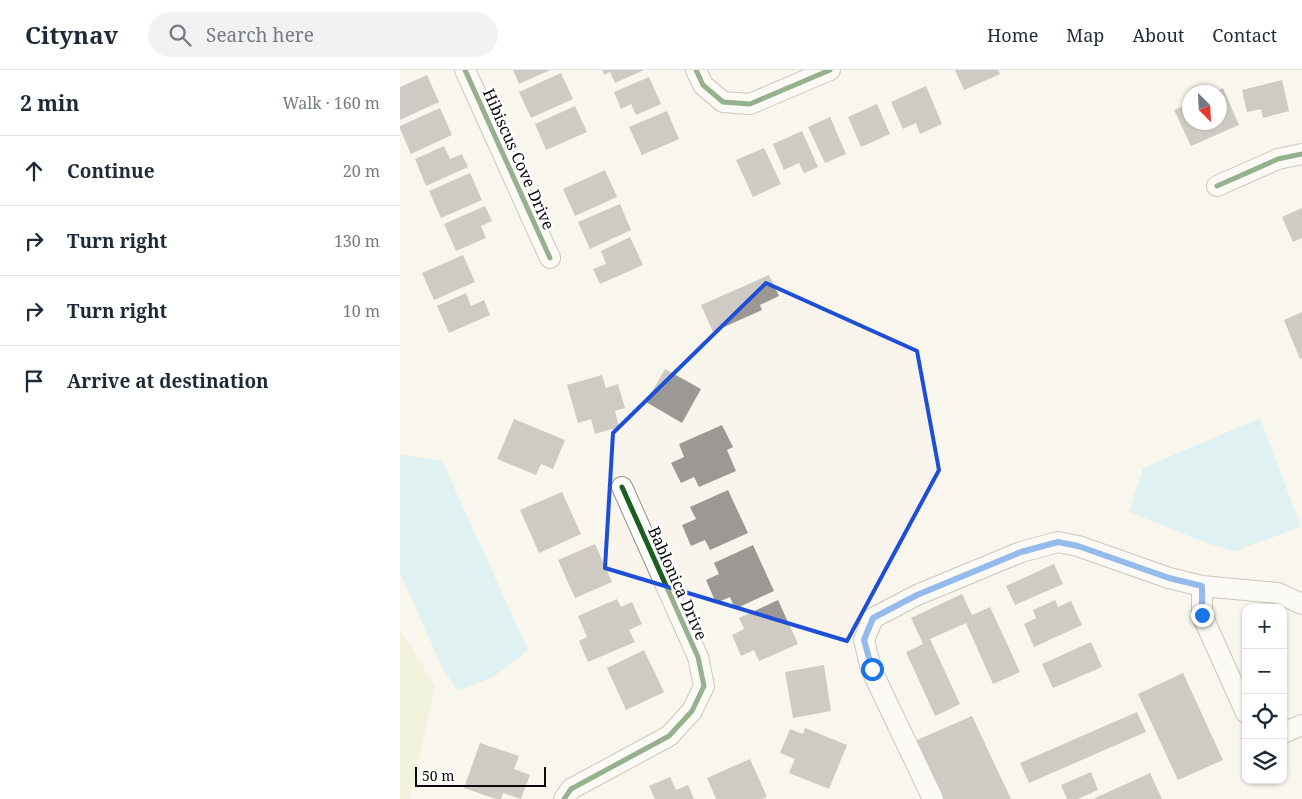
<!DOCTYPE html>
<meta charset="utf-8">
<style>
:root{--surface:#fff;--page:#f2f2f3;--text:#1f2937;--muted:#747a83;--line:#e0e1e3}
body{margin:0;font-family:"Noto Serif",serif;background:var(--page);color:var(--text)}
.controls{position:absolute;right:15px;bottom:15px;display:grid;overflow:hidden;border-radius:10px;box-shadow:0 1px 4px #0004}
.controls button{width:45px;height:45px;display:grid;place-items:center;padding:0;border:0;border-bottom:1px solid var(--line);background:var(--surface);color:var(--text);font:25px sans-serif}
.compass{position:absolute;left:782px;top:15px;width:45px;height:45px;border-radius:50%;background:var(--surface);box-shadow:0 1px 4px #0004;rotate:156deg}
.scale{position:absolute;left:15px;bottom:12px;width:131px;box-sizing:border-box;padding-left:5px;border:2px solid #0a0a0a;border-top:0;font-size:14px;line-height:18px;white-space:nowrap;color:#0a0a0a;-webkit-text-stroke:4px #fff;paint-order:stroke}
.stop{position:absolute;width:15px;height:15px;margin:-11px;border:4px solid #1a73e8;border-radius:50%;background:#fff}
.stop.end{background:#1a73e8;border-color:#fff;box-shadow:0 1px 5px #0008}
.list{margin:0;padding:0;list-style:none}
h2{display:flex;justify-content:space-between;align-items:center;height:65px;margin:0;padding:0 20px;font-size:21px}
h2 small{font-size:16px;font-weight:400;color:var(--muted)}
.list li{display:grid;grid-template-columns:32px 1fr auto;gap:15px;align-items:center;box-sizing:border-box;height:70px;padding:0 20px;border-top:1px solid var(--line)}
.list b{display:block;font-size:19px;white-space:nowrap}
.list em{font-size:16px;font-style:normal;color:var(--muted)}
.icon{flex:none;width:28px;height:28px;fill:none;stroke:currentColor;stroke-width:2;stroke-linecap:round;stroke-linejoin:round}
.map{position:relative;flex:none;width:902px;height:729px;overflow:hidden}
header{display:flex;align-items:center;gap:30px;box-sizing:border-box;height:70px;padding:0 25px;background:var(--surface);border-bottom:1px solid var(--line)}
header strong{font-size:24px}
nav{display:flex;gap:28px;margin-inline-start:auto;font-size:18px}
.search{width:350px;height:45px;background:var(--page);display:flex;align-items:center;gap:12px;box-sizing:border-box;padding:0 18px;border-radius:28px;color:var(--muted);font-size:19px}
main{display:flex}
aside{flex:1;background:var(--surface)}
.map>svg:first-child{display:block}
.green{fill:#e6f0cb}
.water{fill:#c0ecf6}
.building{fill:#9c9893}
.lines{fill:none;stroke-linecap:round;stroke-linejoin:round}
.minor-casing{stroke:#92908c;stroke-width:22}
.minor{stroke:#fefefc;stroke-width:20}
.cycleway-casing{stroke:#fff;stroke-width:8}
.cycleway{stroke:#1b5e20;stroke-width:5}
.route{stroke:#1a73e8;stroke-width:6}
.marked{fill:none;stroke:#1d4ed8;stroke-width:4;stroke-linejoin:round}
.labels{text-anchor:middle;stroke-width:5;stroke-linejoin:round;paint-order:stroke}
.street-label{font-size:16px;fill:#0a0a0a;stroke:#fff}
</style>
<header>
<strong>Citynav</strong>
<div class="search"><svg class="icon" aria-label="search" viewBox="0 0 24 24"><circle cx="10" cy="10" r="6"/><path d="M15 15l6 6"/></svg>Search here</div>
<nav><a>Home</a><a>Map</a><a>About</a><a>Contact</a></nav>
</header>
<main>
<aside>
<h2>2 min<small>Walk · 160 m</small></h2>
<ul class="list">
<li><svg class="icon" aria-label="ahead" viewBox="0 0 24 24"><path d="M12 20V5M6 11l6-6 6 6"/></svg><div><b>Continue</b></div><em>20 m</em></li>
<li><svg class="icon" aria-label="right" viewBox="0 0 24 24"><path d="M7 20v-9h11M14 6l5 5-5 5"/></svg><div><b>Turn right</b></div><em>130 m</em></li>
<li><svg class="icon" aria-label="right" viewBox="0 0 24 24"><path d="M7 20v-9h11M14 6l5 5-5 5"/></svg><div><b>Turn right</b></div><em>10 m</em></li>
<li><svg class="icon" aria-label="arrive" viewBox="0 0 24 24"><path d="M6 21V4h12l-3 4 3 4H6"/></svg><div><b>Arrive at destination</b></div></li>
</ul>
</aside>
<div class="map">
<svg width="902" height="729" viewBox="0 0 902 729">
<rect width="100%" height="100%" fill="#f9f5ed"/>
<path class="green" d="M0,559l35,57 -25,113h-10z"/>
<path class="water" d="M860,348l41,109 -66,24 -26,-7 -80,-32 14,-44z
M0,385h3l39,6 86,189 -35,27 -35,14 -14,-20 -44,-98z"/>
<path class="building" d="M113,0h37l-31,14z
M202,0h42l-29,13 -5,-11 -6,3z
M555,0h43l2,4 -36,16z
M161,3l12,26 -42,19 -12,-26z
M27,5l12,27 -39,18v-33z
M249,7l12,27 -25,11 -5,-11 -10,5 -7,-17z
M882,10l7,31 -26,7 -2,-9 -14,3 -5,-22z
M526,16l16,38 -22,10 -4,-11 -13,6 -12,-27z
M823,18l16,37 -48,21 -17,-36 15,-6v18h30v-30h-5z
M477,34l13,30 -29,13 -13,-30z
M175,36l12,26 -41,18 -11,-26z
M40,38l12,27 -41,19 -11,-25v-3z
M267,41l12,28 -37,16 -13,-28z
M430,47l16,37 -21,9 -17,-36z
M402,61l16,36 -14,6 -5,-10 -15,7 -11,-26z
M44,76l6,13 12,-5 6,13 -42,19 -11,-27z
M364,78l17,36 -28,13 -17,-37z
M205,100l12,27 -42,19 -12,-27z
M70,103l12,27 -41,18 -12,-27z
M220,134l11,26 -41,19 -12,-27z
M85,136l7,15 -11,5 5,12 -30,13 -12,-27z
M902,138v30l-9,4 -11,-25z
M230,167l13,28 -43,19 -7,-15 13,-5 -5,-13z
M63,185l12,27 -41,18 -12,-27z
M369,205l10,21 -19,9 2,5 -49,22 -12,-27z
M66,223l5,13 13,-6 6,15 -41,18 -12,-27z
M902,242v46l-2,1 -16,-39z
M265,299l36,20 -19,34 -36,-21z
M202,305l4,13 12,-4 7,24 -10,3 4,16 -24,7 -4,-15 -13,4 -11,-38z
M114,349l51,21 -12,29 -12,-5 -5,11 -39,-16z
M322,355l11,22 -6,3 9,21 -37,16 -5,-10 -13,6 -10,-20 13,-6 -5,-13z
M328,420l20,43 -38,17 -5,-10 -14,6 -9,-21 14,-6 -6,-12z
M162,422l19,42 -42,19 -19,-43z
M195,474l17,38 -37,16 -17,-38z
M353,475l21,46 -39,18 -5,-12 -14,6 -10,-23 13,-6 -5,-11z
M654,494l9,20 -48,21 -9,-19z
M562,524l10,21 18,-8 30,65 -27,12 -27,-61 -36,16 30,65 -25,12 -29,-64 17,-8 -12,-26z
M217,529l4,8 11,-5 10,22 -13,6 6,12 -47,20 -9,-21 8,-4 -9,-21z
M378,530l20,44 -39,17 -5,-11 -13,6 -9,-21 12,-6 -5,-11z
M655,530l3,7 13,-6 11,24 -48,22 -10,-23 12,-6 -3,-8z
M691,572l11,25 -49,21 -11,-24z
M244,580l20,42 -38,18 -19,-42z
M424,595l7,46 -38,7 -8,-46z
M783,603l40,87 -45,20 -40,-86z
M737,642l9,20 -117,51 -9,-20z
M572,646l39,83h-67l-27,-59z
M405,658l42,17 -18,44 -40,-16 6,-14 -15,-6 10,-24 13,5z
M80,673l39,13 -5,13 16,6 -9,24 -18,-6 -2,6h-5l-32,-11z
M350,689l17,38 -5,2h-46l-9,-21z
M691,702l7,18 -20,9h-11l-6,-14z
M750,703l12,26h-69z
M270,707l6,13 12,-5 6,14h-39l-6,-13z"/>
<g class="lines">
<defs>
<path id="minor" d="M65,0l85,188
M296,0l7,15 20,17 27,2 80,-34
M817,116l61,-27 24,-5
M802,516v29l44,98
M883,663l19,-8
M164,729l7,-10 98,-53 23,-25 12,-25 -6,-29 -76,-170
M533,729l-62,-130 -7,-29 9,-22 44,-23 104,-43 37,-10 20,4 91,32 33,8 76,7 24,11"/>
</defs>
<use href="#minor" class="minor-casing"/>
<use href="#minor" class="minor"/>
<defs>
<path id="cycleway" d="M65,0l85,188
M296,0l7,15 20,17 27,2 80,-34
M817,116l61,-27 24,-5
M164,729l7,-10 98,-53 23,-25 12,-25 -6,-29 -76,-170"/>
</defs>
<use href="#cycleway" class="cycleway-casing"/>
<use href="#cycleway" class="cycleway"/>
</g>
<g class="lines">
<path class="route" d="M472,599l-8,-29 9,-22 44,-23 104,-43 37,-10 20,4 91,32 33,8v29"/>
</g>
<path d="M0 0H902V729H0ZM366,213l151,68 22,119 -92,171 -242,-73 8,-135z" fill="#f9f5ed" fill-opacity=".55" fill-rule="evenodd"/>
<path class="marked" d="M366,213l151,68 22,119 -92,171 -242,-73 8,-135z"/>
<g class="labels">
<g class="street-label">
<text transform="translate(119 89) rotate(66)" y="6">Hibiscus Cove Drive</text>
<text transform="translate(278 513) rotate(66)" y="6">Bablonica Drive</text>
</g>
</g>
</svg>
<div class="controls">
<button>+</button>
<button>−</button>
<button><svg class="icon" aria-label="locate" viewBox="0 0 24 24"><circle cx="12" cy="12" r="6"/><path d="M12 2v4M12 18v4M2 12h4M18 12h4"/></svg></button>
<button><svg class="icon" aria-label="layers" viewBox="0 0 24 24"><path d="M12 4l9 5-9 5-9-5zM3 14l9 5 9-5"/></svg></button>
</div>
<svg class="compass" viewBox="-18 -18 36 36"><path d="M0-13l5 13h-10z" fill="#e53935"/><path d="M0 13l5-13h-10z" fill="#747a83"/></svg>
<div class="scale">50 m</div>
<div class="stop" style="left:472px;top:599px"></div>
<div class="stop end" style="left:802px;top:545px"></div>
</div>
</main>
